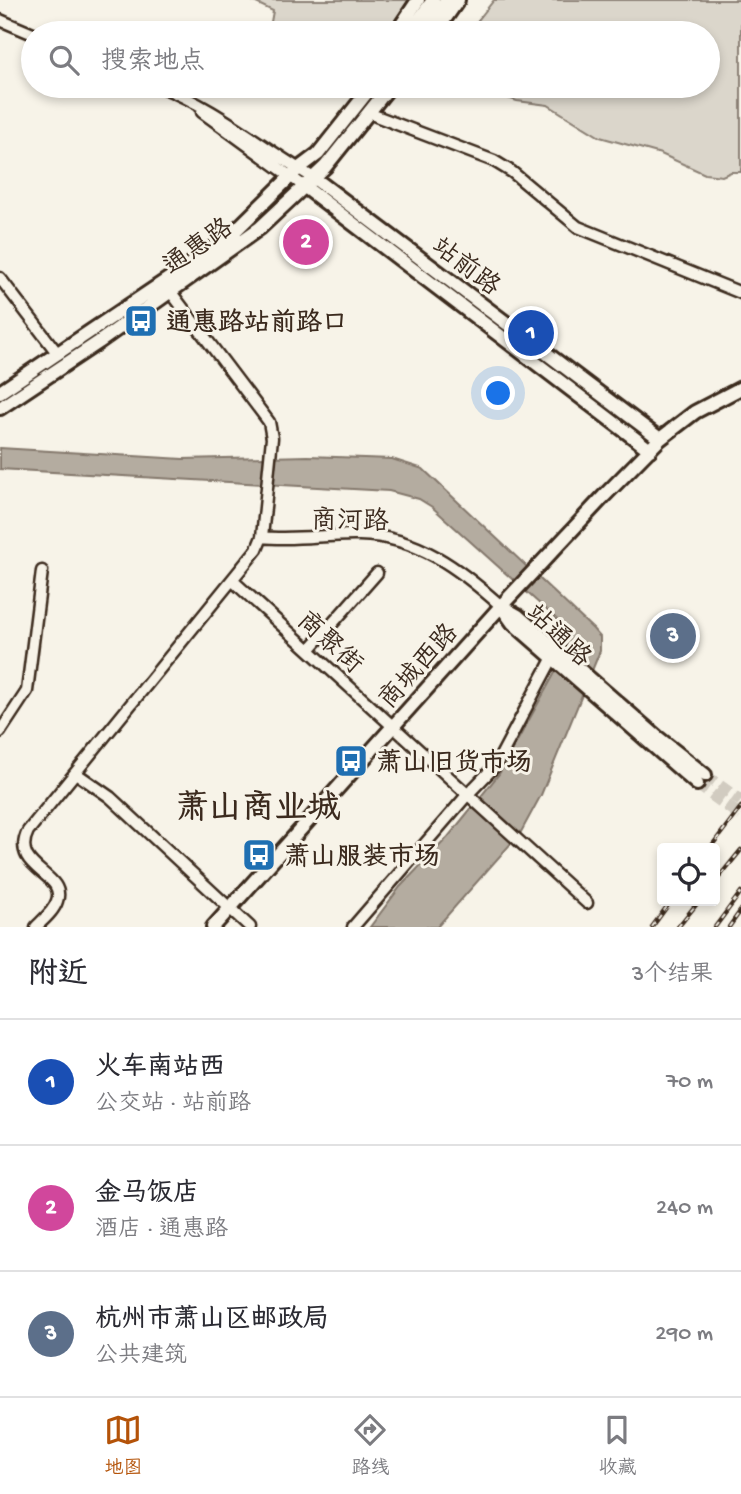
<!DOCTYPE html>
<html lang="zh">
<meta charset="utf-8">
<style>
:root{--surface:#fff;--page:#f2f2f3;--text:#2b2b33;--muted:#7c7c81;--line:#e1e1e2;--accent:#b45309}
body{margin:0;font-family:"Gochi Hand","LXGW WenKai TC",sans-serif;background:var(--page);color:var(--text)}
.controls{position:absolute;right:21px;bottom:21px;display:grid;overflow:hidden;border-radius:7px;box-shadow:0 4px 10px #0003}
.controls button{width:63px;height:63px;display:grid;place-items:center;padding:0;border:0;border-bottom:2px solid var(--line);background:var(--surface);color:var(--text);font:35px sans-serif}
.you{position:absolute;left:499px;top:394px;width:24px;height:24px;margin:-18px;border:5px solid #fff;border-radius:50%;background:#1a73e8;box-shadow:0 0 0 10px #1a73e833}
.badge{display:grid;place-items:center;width:46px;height:46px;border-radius:50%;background:var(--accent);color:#fff;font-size:23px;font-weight:700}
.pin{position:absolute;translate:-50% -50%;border:4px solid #fff;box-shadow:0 2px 7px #0006}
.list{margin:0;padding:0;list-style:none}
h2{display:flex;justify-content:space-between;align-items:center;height:91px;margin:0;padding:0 28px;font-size:30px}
h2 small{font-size:23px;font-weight:400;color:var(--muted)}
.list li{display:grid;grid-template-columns:46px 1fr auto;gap:21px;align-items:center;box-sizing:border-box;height:126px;padding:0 28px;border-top:2px solid var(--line)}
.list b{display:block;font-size:26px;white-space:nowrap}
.list p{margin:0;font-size:23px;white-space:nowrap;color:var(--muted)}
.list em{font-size:23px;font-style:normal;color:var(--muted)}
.icon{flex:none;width:38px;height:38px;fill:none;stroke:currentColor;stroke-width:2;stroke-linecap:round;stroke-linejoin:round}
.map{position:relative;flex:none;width:741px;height:927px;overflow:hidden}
.search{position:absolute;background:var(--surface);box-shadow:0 4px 10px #0003;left:21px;right:21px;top:21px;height:77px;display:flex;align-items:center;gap:18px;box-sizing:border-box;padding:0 24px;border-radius:38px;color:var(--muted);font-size:26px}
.sheet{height:469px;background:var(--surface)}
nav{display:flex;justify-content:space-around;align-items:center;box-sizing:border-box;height:98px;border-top:2px solid var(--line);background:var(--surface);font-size:19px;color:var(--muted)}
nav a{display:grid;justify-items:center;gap:4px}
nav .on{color:var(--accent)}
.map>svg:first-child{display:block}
.green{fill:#dbd6cb;stroke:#8b8074;stroke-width:2}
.water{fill:#b4aca0;stroke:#84786c;stroke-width:2}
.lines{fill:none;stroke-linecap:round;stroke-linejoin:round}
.major-tunnel{stroke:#d1cbc0;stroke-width:12;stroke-dasharray:12 6;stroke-linecap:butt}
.minor-casing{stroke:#3b2a1e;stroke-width:15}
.major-casing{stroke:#3b2a1e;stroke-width:18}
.minor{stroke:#f7f3e8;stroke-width:10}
.major{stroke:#f7f3e8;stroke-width:12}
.rail-casing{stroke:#3b2a1e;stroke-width:4.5}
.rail{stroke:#f7f3e8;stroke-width:2;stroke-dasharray:5;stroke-linecap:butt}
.labels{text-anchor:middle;stroke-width:6;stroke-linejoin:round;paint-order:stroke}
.street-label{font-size:26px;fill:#3b2a1e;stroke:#f7f3e8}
.poi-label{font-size:26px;font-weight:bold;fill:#3b2a1e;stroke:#f7f3e8;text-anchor:start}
.district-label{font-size:33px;font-weight:bold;fill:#3b2a1e;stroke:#f7f3e8}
</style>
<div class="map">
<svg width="741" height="927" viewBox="0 0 741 927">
<rect width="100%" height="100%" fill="#f7f3e8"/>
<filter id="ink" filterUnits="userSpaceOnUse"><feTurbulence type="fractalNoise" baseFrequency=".0143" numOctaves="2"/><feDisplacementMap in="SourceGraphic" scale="14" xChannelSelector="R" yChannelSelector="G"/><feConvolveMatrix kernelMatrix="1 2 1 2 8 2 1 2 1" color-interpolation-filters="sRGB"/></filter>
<g filter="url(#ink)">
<path class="green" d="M250,0h159l-23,33h-117l4,-22z
M494,0h247v172h-10l-9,4 -17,-2 -44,-20 -61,-17 -52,-32 -31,-4 -46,-15h237v-53h-240z"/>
<path class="water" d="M0,448l183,11 125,-3 84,3 31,10 170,160 7,8v14l-59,144 -20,37 -84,95h-67l30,-40 48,-50 51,-63 67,-121v-16l-4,-13 -130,-117 -13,-8 -30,-8 -389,-22z"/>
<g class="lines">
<path class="major-tunnel" d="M705,775l36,26
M697,784l44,32"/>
<defs>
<path id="minor" d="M0,20l33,14
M159,86c57,22 102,61 155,92
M202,112l103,75
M376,116l118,45 18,11 66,55 163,66
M0,278l58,76
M262,537c33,4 64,-3 97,-2 58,1 101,34 142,71
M232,580l355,323
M309,650l68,-77
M0,732l27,-41 15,-120
M77,774l33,23 140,130
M36,927c7,-7 18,-16 21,-26 10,-28 -48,-32 -29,-70l229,-282 5,-12 10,-99 -3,-16 -102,-135
M353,927l115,-133 28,-29 56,-106"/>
<path id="major" d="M396,33l22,-33
M410,33l23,-33
M424,33l22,-33
M435,33l23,-33
M314,178l346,261
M305,187l345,263
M0,392l207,-139 26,-20 65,-64 20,-15 54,-68
M0,408l99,-66 161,-114 65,-61 65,-81
M501,606l12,17 184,161
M504,608l14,8 139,121 48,38
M213,927l288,-321 103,-110 56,-57 35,-27 46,-24"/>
</defs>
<use href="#minor" class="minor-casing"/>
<use href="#major" class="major-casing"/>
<use href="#minor" class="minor"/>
<use href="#major" class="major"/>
<defs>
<path id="rail" d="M710,848l31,-41
M715,882l26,-32
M652,927l19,-26
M678,927l21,-26
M715,927l26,-35
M729,927l12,-17"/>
</defs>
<use href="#rail" class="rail-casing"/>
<use href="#rail" class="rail"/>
</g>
</g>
<defs>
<symbol id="bus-square" viewBox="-11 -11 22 22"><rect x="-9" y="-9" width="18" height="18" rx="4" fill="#1f6fb2" stroke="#f7f3e8"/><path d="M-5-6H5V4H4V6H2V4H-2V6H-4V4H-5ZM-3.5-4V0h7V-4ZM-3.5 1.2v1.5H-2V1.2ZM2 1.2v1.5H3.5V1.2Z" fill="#fff"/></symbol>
</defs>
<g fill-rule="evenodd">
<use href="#bus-square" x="122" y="302" width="38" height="38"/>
<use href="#bus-square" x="332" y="742" width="38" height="38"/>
<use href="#bus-square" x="240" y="836" width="38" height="38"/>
</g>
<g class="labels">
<g class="street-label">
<text transform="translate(197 245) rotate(-35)" y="9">通惠路</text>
<text transform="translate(467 265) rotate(37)" y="9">站前路</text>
<text transform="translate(350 519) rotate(1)" y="9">商河路</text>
<text transform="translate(560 634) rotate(43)" y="9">站通路</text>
<text transform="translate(331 641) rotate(42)" y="9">商聚街</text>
<text transform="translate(417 665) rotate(-48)" y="9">商城西路</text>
</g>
<g class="poi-label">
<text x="166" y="330">通惠路站前路口</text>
<text x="376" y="770">萧山旧货市场</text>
<text x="284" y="864">萧山服装市场</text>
</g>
<g class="district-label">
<text x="258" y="817">萧山商业城</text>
</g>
</g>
</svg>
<div class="controls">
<button><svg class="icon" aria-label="locate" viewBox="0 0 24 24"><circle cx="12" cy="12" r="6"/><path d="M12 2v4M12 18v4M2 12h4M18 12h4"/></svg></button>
</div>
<div class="you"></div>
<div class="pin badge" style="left:531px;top:333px;background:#1a4fb4">1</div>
<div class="pin badge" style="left:306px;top:242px;background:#d1479c">2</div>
<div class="pin badge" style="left:673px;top:636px;background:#5c6f8a">3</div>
<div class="search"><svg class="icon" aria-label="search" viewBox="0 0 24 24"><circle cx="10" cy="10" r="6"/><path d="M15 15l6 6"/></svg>搜索地点</div>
</div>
<section class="sheet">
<h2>附近<small>3个结果</small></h2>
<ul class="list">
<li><span class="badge" style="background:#1a4fb4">1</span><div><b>火车南站西</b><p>公交站 · 站前路</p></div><em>70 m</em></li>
<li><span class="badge" style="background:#d1479c">2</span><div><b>金马饭店</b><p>酒店 · 通惠路</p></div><em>240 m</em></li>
<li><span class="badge" style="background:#5c6f8a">3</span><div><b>杭州市萧山区邮政局</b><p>公共建筑</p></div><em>290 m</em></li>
</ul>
</section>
<nav>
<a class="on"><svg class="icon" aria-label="map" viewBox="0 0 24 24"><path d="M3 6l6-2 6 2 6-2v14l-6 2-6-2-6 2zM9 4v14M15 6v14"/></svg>地图</a>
<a><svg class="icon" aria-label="directions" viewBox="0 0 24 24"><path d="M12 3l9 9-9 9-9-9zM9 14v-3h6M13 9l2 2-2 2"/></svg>路线</a>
<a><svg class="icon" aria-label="saved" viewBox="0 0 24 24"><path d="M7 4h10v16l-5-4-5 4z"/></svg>收藏</a>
</nav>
